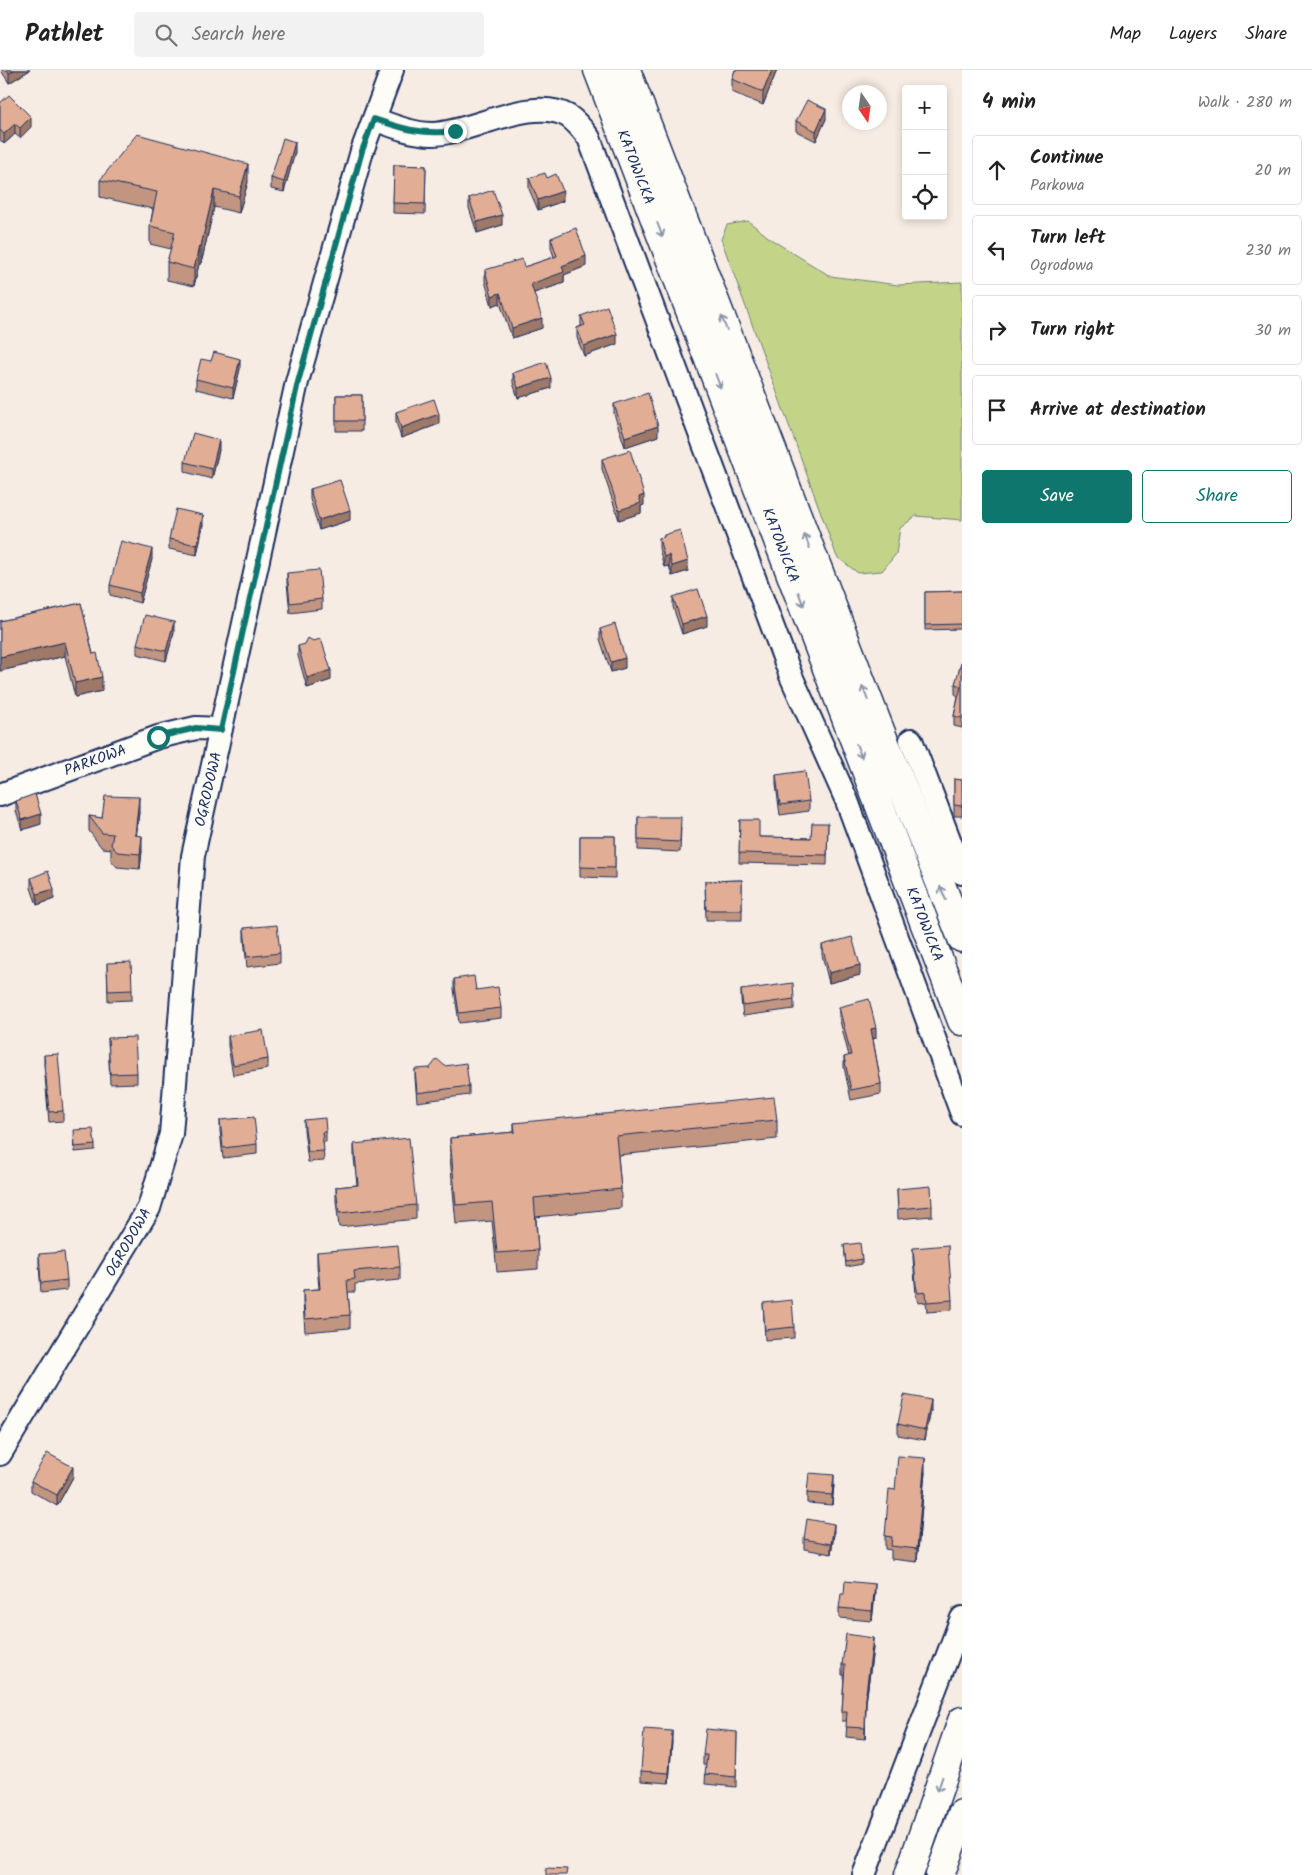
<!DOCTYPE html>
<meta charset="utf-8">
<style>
:root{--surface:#fff;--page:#f2f2f2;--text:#222;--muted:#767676;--line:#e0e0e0;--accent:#0f766e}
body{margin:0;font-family:Kalam,sans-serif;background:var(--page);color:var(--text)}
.controls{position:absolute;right:15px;top:15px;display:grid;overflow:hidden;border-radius:5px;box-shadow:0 2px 8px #0003}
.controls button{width:45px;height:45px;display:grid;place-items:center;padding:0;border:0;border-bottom:1px solid var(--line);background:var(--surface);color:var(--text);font:25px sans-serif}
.compass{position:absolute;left:842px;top:15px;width:45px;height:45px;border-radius:50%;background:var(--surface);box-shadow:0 2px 8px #0003;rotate:167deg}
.stop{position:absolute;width:15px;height:15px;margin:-11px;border:4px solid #0f766e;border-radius:50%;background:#fff}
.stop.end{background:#0f766e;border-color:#fff;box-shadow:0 1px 5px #0008}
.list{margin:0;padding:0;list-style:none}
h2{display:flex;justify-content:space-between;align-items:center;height:65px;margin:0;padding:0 20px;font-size:21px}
h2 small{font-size:16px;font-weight:400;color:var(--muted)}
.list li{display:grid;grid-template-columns:32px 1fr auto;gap:15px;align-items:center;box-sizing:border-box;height:70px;margin:0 10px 10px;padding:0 10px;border:1px solid var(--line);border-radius:5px}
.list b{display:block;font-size:19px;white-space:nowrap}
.list p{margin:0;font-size:16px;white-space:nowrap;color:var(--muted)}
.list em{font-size:16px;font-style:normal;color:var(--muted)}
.actions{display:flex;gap:10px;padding:15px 20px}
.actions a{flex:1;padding:11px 0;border:1px solid var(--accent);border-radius:5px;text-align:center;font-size:18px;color:var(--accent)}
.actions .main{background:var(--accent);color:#fff}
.icon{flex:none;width:28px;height:28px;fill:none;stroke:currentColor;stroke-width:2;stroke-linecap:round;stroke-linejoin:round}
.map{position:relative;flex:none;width:962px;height:1805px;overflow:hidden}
header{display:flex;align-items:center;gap:30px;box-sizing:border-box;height:70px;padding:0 25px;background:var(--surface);border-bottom:1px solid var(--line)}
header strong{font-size:24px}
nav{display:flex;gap:28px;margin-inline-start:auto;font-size:18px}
.search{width:350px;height:45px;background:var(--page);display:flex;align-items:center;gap:12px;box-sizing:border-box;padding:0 18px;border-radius:5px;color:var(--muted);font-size:19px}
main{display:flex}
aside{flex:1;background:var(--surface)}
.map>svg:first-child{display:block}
.green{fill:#c3d489;stroke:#6f8274}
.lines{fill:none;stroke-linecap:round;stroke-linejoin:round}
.minor-casing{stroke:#1b2f5e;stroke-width:26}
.major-casing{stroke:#1b2f5e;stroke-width:31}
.minor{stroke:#fdfcf7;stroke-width:22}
.major{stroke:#fdfcf7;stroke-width:28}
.wall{fill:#c29580;stroke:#1b2f5e}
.shaded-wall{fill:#9e7968;stroke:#1b2f5e}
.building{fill:#e1ad95;stroke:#1b2f5e}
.oneway{stroke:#8c96aa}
.route{stroke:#0f766e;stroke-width:6}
.labels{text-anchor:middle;stroke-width:4;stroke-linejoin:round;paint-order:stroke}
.street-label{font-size:15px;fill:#1b2f5e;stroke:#fdfcf7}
</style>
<header>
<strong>Pathlet</strong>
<div class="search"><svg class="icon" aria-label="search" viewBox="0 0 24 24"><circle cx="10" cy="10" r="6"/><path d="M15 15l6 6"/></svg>Search here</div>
<nav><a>Map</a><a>Layers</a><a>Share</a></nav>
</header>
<main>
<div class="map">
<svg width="962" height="1805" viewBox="0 0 962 1805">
<rect width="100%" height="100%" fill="#f7ece3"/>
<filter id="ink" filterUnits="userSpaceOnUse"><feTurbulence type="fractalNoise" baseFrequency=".02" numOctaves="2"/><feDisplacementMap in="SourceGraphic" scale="10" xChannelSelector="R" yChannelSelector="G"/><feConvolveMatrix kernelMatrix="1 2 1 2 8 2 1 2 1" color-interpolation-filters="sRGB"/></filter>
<g filter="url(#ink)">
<path class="green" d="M748,151l24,19 58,36 68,9 64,-3v238l-46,-4 -16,12 -4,26 -14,17 -24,2 -21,-16 -116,-318 6,-14z"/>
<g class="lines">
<defs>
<path id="minor" d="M374,49c19,7 38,15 59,15 39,-1 99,-39 135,-18 9,6 15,14 21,22l202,538 56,125 115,313
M911,670l51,133
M0,725l158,-58 38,-9 25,1
M0,1384l149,-246 22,-74 22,-278 104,-474 65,-231 30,-81
M864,1805l98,-257"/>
<path id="major" d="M598,0l364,951
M626,0l246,640 90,228
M909,1805l53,-154
M940,1805l22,-61"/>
</defs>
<use href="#minor" class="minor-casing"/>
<use href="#major" class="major-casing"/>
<use href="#minor" class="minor"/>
<use href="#major" class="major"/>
</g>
<path class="wall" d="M2,0h28l-21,13 -7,-11z
M735,0h42l-14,35 -31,-13v-13z
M0,33l31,24 -11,11 -5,-4 -11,10 -4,-4z
M826,49l-10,22 -20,-10v-10z
M295,82l-11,40 -13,-3v-11z
M394,95l32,1 -1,48 -32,-1z
M529,108h18l16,23 -25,9 -9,-21z
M100,110l148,2 -9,31 -25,-6 -13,57h-2l-5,22 -27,-6v-18l4,-13 -21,-5v-18l3,-17 -53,-12z
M469,128l33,27 -25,8 -8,-25z
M551,168l35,28 -22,9v8l-30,10 8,35 -30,10 -12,-35 -8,3 -7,-25v-11l39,-3 30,-10 -3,-9z
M581,246l36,28 -33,12 -7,-18v-10l4,-2z
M240,299l-7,29 -37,-9v-10z
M513,303l38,15 -33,10 -5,-15z
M336,325h26v36h-26z
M614,334l44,32 -33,11 -11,-33z
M396,342l43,12 -38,14 -5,-16z
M219,380l-7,29 -27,-7v-10z
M602,389l42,46 -3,1v7l-22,7 -17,-51z
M310,419l40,31 -31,10 -9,-31z
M203,455l-6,30 -28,-6v-10z
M664,465l24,36 -16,5 -3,-10 -5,1 -5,-19v-10l5,-1z
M152,489l-12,44 -30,-8v-10z
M287,503l35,26v10l-32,4 -3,-30z
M962,521v38l-37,1v-38z
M673,527l34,29 -25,8 -9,-27z
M81,533l12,51 9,37 -27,6 -10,-41 -65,15v-50z
M600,559l25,39 -14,4 -11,-33z
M174,562l-8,29 -29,-7v-10z
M298,576l33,34 -24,8 -9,-32z
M962,593v65l-8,-2v-10l4,-20 -3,-2v-10z
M776,705l33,26v10l-29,4 -4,-30z
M954,709l8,1v36h-8z
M16,731l25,23 -19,6 -6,-19z
M139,742l-3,23 6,16 -2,18 -23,-2 -6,-7v-11l-9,-1 -13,-17v-15l13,2z
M638,747l43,10 -1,25 -42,-2z
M740,750l19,17 52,1 17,-15 -1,42 -88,-2z
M580,766h35v42l-35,-1z
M31,808l23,21 -17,6 -6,-17z
M742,810v40h-36l-1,-39z
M244,858l36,25v10l-33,4 -3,-28z
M822,875l38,30 -31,8 -7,-28z
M107,893l25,27v10l-24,1z
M454,909l22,11 25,18v10l-42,5 -5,-34z
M741,920l53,9v10l-51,7 -2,-16z
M839,937l37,31 -3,1 8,45v10l-30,6 -7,-33v-10l5,-1 -10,-39z
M228,966l40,23v10l-35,6 -5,-29z
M108,968l29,35v10l-27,1z
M44,985l19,56v10l-14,1 -5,-57z
M415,999l54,17v9l-52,7 -2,-24z
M220,1050l37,24v10l-34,4 -3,-27z
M304,1050l22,12v10h-3l1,19 -16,1 -4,-32z
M777,1050v19l-159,16 3,34v19l-85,9 2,33v19l-41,3 -5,-51 -36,3 -6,-67v-19l64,-6v-9z
M74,1065l21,10v5l-20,2z
M354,1074l62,61v14l-77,8 -3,-26v-14l21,-2 -3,-27z
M897,1119l35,17v10l-34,3z
M844,1175l18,14v5l-16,3z
M913,1178l39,52v10l-25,2 -1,-10 -8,1 -2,-8 -3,-37z
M317,1182l83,15v13l-45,4v8h-7l2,23v13l-45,4 -2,-29v-13l16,-1 -2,-24z
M39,1184l28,26v10l-26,3 -2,-29z
M763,1233l31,24v11l-29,2z
M931,1340l-6,30 -27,-5v-11z
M925,1402l-8,90 -26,-3v-9l-6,-1v-13l10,-46z
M73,1407l-16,29 -26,-15v-10z
M834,1415l-2,20 -25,-2v-10z
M834,1464l-3,20 -27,-5v-10z
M875,1524l-3,27 -33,-3v-10z
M873,1578l-7,55 -1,36 -19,-2 1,-16h-5v-10l2,-36h-2v-10z
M737,1662l-1,55 -31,-3 1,-19h-3v-10z
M672,1671l-3,42 -28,-2v-10z"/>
<path class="shaded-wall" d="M14,0h16l-21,13v-10z
M772,0h5l-14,35v-13z
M826,39v10l-10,22v-10z
M31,47v10l-11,11v-10z
M15,54v10l-11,10v-10z
M295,72v10l-11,40v-10z
M248,94v18l-9,31v-17z
M214,120v17l-13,57v-18z
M563,121v10l-25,9v-10z
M502,145v10l-25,8v-11z
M199,176v18l-5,22v-17z
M586,186v10l-22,9v8l-33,11v-10l31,-18z
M500,223v10l-8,3v-10z
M542,248v10l-30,10v-10z
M617,264v10l-33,12v-10z
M240,289v10l-7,29v-10z
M551,308v10l-33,10v-10z
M439,344v10l-38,14v-10z
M658,356v10l-33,11v-10z
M219,370v10l-7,29v-10z
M644,425v10l-3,1v7l-22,7v-10l20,-13z
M350,440v10l-31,10v-10z
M203,445v10l-6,30v-10z
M152,479v10l-12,44v-10z
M669,485v11l-5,1v-10z
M688,491v10l-16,5v-10z
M707,546v10l-25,8v-10z
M174,552v10l-8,29v-10z
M65,572v14l-65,15v-14z
M625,588v10l-14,4v-10z
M331,600v10l-24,8v-10z
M102,607v14l-27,6v-14z
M139,727v15l-4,38v-15z
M41,744v10l-19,6v-10z
M142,766v15l-2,18v-15z
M54,819v10l-17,6v-11z
M860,895v10l-31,8v-10z
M876,958v10l-5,1v-10z
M931,1330v10l-6,30v-10z
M925,1388v14l-8,90v-13z
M73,1397v10l-16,29v-11z
M834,1405v10l-2,20v-10z
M834,1454v10l-3,20v-10z
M875,1514v10l-3,27v-10z
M873,1568v10l-7,55 -1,36 1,-46z
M672,1661v10l-3,42v-10z"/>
<path class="building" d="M7,0h7l-5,3z
M735,0h37l-9,22 -31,-13z
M9,25l22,22 -11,11 -5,-4 -11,10 -4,-4v-27z
M807,30l19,9 -10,22 -20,-10z
M137,64l111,30 -9,32 -25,-6 -13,56h-2l-5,23 -27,-7 8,-30 -25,-6 7,-34 -57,-12z
M283,68l12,4 -11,40 -13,-4z
M394,95l32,1 -1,38 -32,-1z
M545,103l2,5 9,-4 7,17 -25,9 -9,-22z
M493,120l9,25 -25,7 -8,-24z
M576,158l10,28 -24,10 2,6 -33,12 11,34 -30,10 -12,-35 -8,3 -7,-26 37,-11 2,8 33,-11 -6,-18z
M607,236l10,28 -33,12 -7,-18 8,-3 -4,-9z
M214,282l26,7 -7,29 -37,-9 5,-20 10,2z
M546,292l5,16 -33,10 -5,-15z
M648,323l10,33 -33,11 -11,-33z
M336,325h26v26h-26z
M434,329l5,15 -38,14 -5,-16z
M193,363l26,7 -7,29 -27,-7z
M630,380l14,45 -5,2 2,6 -22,7 -17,-51z
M340,410l10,30 -31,10 -9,-31z
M176,439l27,6 -6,30 -28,-6z
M680,460l8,31 -16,5 -3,-11 -5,2 -5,-19 5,-1v-2z
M121,471l31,8 -12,44 -30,-8z
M319,500l3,29 -32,4 -3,-30z
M698,519l9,27 -25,8 -9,-27z
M962,521v33l-37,1v-33z
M81,533l12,51 4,-1 5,24 -27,6 -10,-41 -65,15v-36z
M145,545l29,7 -8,29 -29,-7z
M615,554l10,34 -14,4 -11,-33z
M308,568l5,3 8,-2 10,31 -24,8 -9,-32 7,-2z
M961,593h1v55l-8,-2 7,-30 -6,-2z
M805,701l4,30 -29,4 -4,-30z
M954,709l8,1v26l-8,-1z
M35,724l6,20 -19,6 -6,-19z
M105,726l34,1 -4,38 7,1 -2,18 -23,-2 -6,-7 2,-11 -11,-1 -13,-17 13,2z
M638,747h43l-1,25 -42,-2z
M740,750h19v17l52,1 1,-15h16l-1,32 -88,-2z
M580,766h35v32l-35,-1z
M48,801l6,18 -17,5 -6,-16z
M742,810v30h-36l-1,-29z
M277,855l3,28 -33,4 -3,-29z
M852,867l8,28 -31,8 -7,-28z
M131,892l1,28 -24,1 -1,-28z
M474,906l2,14 22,-3 3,21 -42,5 -5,-34z
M793,913l1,16 -51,7 -2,-16z
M869,929l7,29 -5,1 10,55 -30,6 -7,-33 7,-2 -12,-48z
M263,960l5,29 -35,6 -5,-29z
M135,967l2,36 -27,1 -2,-36z
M58,984l5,57 -14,1 -5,-57z
M437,989l8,7 21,-3 3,23 -52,7 -2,-24 15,-1z
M774,1027l3,23 -161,16 5,53 -87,9 4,52 -41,3 -5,-51 -36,3 -6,-67 65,-6 -1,-9z
M254,1047l3,27 -34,4 -3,-28z
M325,1048l1,14h-4l2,19 -16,1 -4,-32z
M93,1059l2,16 -20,2 -1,-17z
M409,1068l7,67 -77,8 -3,-26 22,-2 -4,-41z
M931,1116l1,20 -34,3 -1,-20z
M860,1173l2,16 -16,3 -2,-17z
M398,1175l2,22 -46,4 1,8 -8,1 3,35 -45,4 -2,-29 17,-1 -3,-37z
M948,1175l4,55 -25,2 -1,-10 -8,1 -2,-8 -3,-37z
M64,1182l3,28 -26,3 -2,-29z
M792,1230l2,27 -29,3 -2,-27z
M904,1325l27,5 -6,30 -27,-6z
M47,1383l26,14 -16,28 -26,-14z
M898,1386l27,2 -8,91 -26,-3 1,-9 -7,-1 4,-47 6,1z
M809,1403l25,2 -2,20 -25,-2z
M807,1449l27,5 -3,20 -27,-5z
M845,1511l30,3 -3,27 -33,-3 2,-14h3z
M846,1564l27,4 -7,55 -1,35 -19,-1 1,-16h-5l3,-46h-3z
M644,1659l28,2 -3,42 -28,-2z
M706,1659l31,3 -1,45 -31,-3 2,-19h-4z
M546,1798l21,1 -1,6h-20z"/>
<defs><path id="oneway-shaft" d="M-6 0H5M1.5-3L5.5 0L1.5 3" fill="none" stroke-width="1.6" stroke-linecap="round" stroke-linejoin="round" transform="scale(1.25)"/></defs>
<g class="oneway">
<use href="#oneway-shaft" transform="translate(660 160) rotate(69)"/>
<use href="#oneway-shaft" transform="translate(724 253) rotate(-111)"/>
<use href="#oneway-shaft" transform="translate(718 311) rotate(69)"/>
<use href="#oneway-shaft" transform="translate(807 471) rotate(-111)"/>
<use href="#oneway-shaft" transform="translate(801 529) rotate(69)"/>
<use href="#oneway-shaft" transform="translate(865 623) rotate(-111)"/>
<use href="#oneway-shaft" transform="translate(859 681) rotate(69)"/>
<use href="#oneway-shaft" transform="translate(943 823) rotate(-112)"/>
<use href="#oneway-shaft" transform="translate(940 1714) rotate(109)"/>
</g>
</g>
<g class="lines" filter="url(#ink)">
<path class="route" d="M158,667l38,-9 25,2 77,-348 64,-231 12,-32c30,10 49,16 81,12"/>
</g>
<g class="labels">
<g class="street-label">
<text transform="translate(636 97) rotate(69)" y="5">KATOWICKA</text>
<text transform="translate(781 475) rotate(69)" y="5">KATOWICKA</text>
<text transform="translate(95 690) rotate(-20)" y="5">PARKOWA</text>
<text transform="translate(208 719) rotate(-77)" y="5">OGRODOWA</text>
<text transform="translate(925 854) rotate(69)" y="5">KATOWICKA</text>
<text transform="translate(128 1172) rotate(-60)" y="5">OGRODOWA</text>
</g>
</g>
</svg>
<div class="controls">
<button>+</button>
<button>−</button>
<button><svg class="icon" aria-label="locate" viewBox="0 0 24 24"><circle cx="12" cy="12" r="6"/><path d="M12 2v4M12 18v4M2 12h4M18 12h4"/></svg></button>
</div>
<svg class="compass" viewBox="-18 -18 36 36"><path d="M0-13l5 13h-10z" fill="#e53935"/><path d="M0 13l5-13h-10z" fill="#767676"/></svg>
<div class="stop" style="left:158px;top:667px"></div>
<div class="stop end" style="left:455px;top:61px"></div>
</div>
<aside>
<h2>4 min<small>Walk · 280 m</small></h2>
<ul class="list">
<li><svg class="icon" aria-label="ahead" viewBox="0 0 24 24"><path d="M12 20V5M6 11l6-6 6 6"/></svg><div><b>Continue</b><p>Parkowa</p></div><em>20 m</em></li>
<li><svg class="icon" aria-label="left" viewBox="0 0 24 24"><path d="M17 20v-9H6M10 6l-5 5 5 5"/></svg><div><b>Turn left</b><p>Ogrodowa</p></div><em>230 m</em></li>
<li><svg class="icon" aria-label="right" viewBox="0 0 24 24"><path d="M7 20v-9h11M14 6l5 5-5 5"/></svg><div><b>Turn right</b></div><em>30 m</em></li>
<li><svg class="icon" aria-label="arrive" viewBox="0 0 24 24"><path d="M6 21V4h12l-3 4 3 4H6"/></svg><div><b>Arrive at destination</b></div></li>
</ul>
<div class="actions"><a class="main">Save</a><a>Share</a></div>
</aside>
</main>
